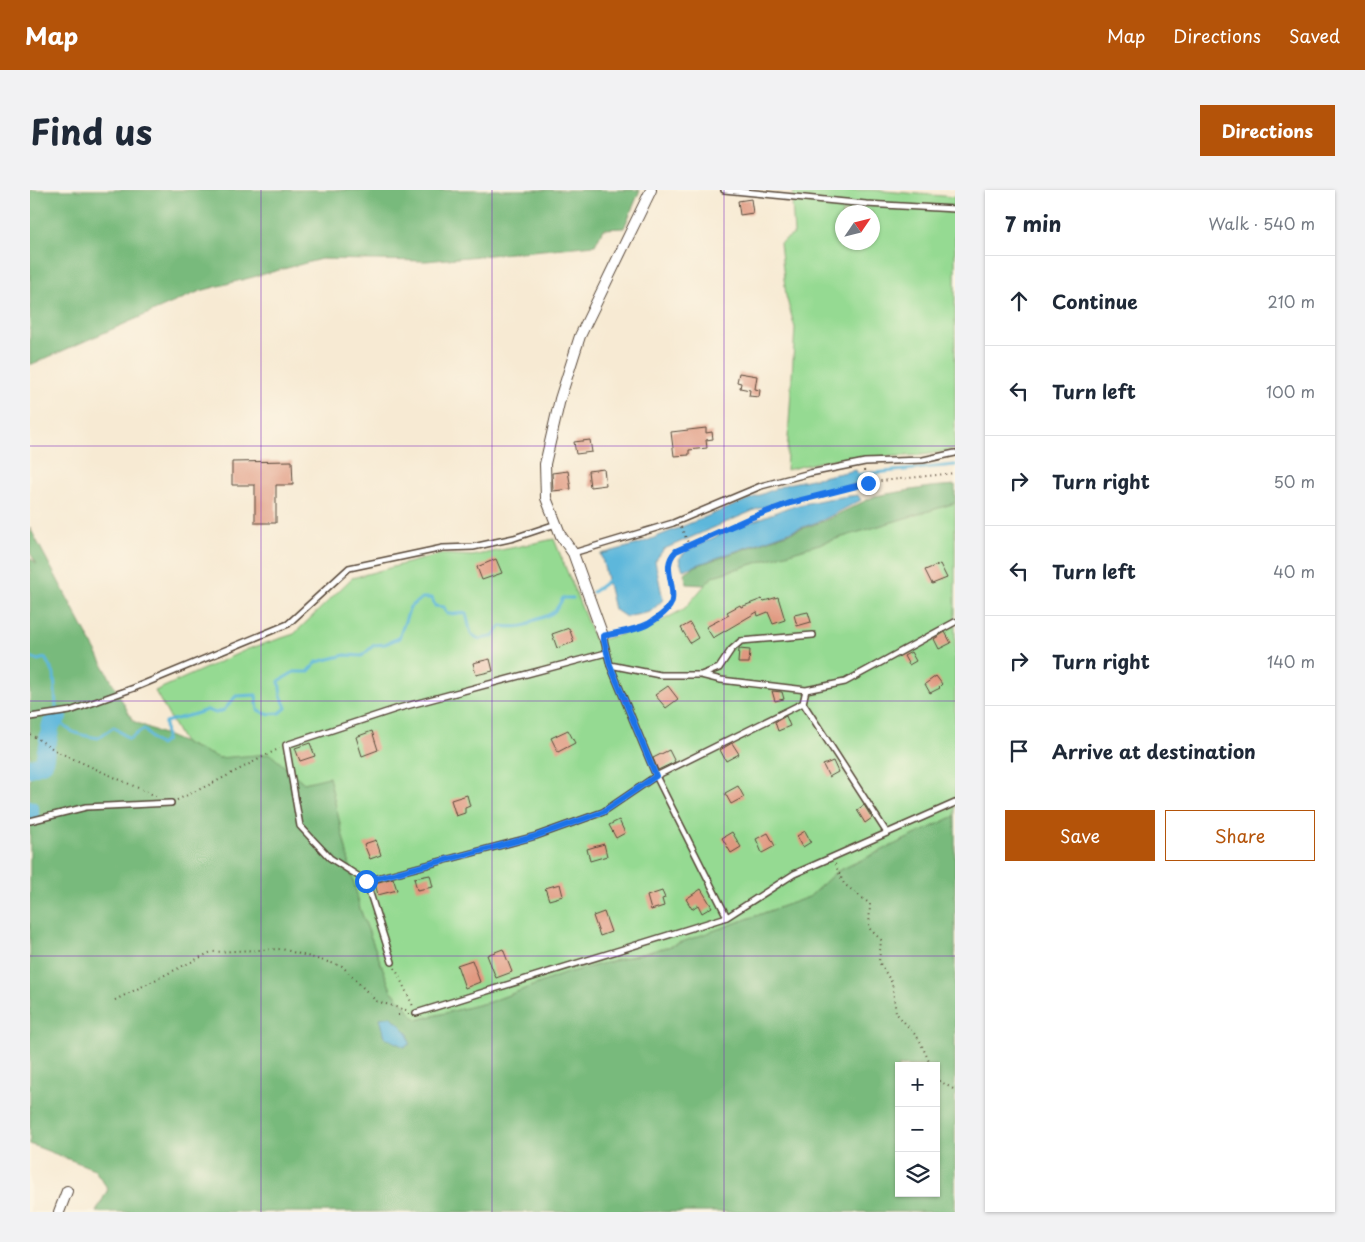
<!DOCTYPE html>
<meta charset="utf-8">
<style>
:root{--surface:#fff;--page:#f2f2f3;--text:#1f2937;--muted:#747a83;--line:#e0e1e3;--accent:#b45309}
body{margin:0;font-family:"Playpen Sans",sans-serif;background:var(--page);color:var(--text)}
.controls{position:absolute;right:15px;bottom:15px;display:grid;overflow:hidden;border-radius:0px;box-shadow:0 1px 4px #0004}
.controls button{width:45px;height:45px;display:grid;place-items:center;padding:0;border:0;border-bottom:1px solid var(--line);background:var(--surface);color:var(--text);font:25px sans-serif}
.compass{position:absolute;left:805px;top:15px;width:45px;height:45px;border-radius:50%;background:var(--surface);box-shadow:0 1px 4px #0004;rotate:55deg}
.stop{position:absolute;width:15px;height:15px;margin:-11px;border:4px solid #1a73e8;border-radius:50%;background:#fff}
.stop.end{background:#1a73e8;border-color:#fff;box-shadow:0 1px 5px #0008}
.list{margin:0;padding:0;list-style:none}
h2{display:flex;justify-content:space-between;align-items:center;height:65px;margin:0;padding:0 20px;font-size:21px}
h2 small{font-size:16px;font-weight:400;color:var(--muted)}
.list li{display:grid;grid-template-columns:32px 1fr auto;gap:15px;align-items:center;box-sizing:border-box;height:90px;padding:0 20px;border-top:1px solid var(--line)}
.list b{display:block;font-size:19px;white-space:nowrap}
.list em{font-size:16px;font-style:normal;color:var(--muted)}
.actions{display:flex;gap:10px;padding:15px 20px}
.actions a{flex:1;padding:11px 0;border:1px solid var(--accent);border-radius:0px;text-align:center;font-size:18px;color:var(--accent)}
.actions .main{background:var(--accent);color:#fff}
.icon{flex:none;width:28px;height:28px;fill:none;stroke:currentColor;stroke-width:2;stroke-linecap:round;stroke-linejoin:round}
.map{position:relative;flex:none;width:925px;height:1022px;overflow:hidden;border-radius:0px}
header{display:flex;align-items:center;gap:30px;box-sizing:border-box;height:70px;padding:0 25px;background:var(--accent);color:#fff}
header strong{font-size:24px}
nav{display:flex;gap:28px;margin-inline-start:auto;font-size:18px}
.intro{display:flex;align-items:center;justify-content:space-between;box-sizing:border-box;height:120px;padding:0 30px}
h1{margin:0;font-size:35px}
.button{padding:12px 22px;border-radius:0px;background:var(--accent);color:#fff;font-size:18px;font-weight:700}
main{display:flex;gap:30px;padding:0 30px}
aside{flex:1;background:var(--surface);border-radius:0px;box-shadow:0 1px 4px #0004}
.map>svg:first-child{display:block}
.green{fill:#95da92;stroke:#688258;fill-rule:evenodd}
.forest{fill:#78ba7c;stroke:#5a724d;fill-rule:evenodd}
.water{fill:#5db7db;stroke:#4c707c}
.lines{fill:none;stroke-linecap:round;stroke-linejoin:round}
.stream{stroke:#5db7db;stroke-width:3}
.river{stroke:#5db7db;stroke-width:18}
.building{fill:#e09880}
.service-casing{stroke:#574739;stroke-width:8}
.minor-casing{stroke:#574739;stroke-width:12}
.path{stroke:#574739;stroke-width:2;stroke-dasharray:1 4;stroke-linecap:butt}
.service{stroke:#fff;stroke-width:5}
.minor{stroke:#fff;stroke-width:10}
.route{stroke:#1a73e8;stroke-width:6}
.grid{fill:none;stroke:#7b2cbf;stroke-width:1;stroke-opacity:0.55}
</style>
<header>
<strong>Map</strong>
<nav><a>Map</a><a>Directions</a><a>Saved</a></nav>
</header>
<div class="intro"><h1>Find us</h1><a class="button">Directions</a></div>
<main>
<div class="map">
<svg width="925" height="1022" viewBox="0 0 925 1022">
<rect width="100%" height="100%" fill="#fcf5e5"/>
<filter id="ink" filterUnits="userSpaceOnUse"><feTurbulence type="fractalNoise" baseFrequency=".02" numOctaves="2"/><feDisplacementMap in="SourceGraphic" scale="10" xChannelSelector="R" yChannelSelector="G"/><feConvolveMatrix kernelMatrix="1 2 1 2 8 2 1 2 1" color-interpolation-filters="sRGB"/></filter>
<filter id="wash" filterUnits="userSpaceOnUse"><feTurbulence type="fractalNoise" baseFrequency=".0096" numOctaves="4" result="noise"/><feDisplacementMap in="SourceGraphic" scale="20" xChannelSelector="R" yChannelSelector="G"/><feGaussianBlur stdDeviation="1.12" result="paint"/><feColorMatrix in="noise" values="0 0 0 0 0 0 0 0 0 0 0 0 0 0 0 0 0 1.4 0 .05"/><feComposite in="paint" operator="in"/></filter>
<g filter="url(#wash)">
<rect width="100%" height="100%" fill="#f7ead3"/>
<path class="green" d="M764,0h78l83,7v252c-35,10 -73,6 -108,9 -21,1 -42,8 -61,12l9,-142 -9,-32 -6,-53 14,-9 -2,-32zM812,22h30v30h-30z
M925,313v313l-119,56 -27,25 -141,50 -101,26 -77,29 -73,18 -26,-30 -31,-81 -31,-131 -25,5 -34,-28 -51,3 -35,-15 -29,-52 93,-42 46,-15 58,-56 89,-24 31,2 82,-17 41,102 57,-15 32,-17 29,-33z"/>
<path class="forest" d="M0,0h610l-16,38 -21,1 -8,16 -169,16 -105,-2 -121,32 -170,74z
M925,295v18l-242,73 -8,9 -18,-1 -3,-11 12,-7 128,-45 51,-25 55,-9z
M0,338l103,193 86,37 51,-4 34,29 25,-6 31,132 31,81 26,30 73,-18 77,-29 101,-26 141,-50 27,-25 119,-56v396h-859l12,-23 -14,-20 -64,-25v-586l7,6 -7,-11zM869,876h37v127h-37z"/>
<path class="water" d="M826,280l3,7 -2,7 -57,12 -43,13 -93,40 -9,12 8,39 -13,12 -24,5 -12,-8 -13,-55 38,-10 148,-60z
M828,305l3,5 -38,20 -140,50 -4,-11 7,-8 37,-18 66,-26 38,-8z
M361,826l17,17 2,11 -6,3 -19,-10 -5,-19z"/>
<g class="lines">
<path class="stream" d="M824,285l101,-10
M563,402l16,-12
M0,467l8,3 7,-2 9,16 2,33
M27,526c8,17 24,19 41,22l16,-11 15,12 15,-10 9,11 7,5 6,-5 -1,-18 30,-8 12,-4 9,3 8,-3 12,-14 20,-1 2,15 8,4 14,-1 6,-5 -5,-13 -2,-14 15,-9h14l9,-10 28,-7 17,1 12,-11 11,-1 14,-6 11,-31 12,-9h10l3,8 9,1 3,7 19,-1 5,21 8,5 13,-2 9,-11c8,1 20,2 28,-2 5,-4 0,-2 6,-4 17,-6 19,-5 28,-22h10"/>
<path class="river" d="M18,550l3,-16 7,-7
M0,578l14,-5 2,-13
M0,619v7"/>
</g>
<g id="blocks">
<path class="building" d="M721,9l2,14 -13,2 -2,-14z
M709,183l18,3 -2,13 5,1 -1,7 -10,-1 1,-6 -10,-2 1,-5 -4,-1z
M676,238v5l6,-1 1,7 -7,1 1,8 -18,2v5l-15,1 -3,-24z
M560,250l2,12 -16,2 -2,-12z
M262,271l1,24h-17v38h-21v-38h-23v-23z
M574,279l2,16 -16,2 -2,-16z
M538,281l3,18 -18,2 -1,-18z
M466,369l6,14 -20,7 -5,-13z
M910,374l7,14 -15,6 -7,-14z
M748,407l7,23 -12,4 -5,-12 -10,4 -1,-4 -44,26 -7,-11 23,-12 -2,-3 13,-7 1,2 21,-8 2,2z
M778,422l3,10 -14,4 -3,-11z
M660,433l8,15 -8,5 -9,-15z
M539,438l5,14 -17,6 -5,-14z
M915,442l6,11 -12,6 -5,-10z
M709,459l11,1 -1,13h-11z
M881,462l5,9 -7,4 -5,-9z
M460,469l3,12 -17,4 -3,-12z
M906,486l6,8 -3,3 1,1 -10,5 -5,-9z
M638,496l10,13 -12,9 -11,-13z
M742,501l10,1 2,7 -9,2z
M756,526l4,10 -12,5 -3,-9z
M538,540l7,13 -17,9 -7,-14z
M342,541l6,19 -16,6 -6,-19z
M280,553l5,13 -15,5 -5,-13z
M702,553l7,11 -13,7 -6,-11z
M639,560l6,12 -17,8 -5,-12z
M803,571l5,11 -9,5 -6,-12z
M708,596l6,11 -13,7 -6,-11z
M437,605l3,11 -5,2v5l-9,3 -5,-16z
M834,615l8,13 -7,5 -8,-13z
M589,630l6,13 -9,5 -7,-13z
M775,641l6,11 -8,5 -6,-11z
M702,642l9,15 -10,6 -9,-15z
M738,643l7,13 -13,7 -6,-14z
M346,650l5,15 -11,4 -6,-15z
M574,654l3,12 -17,5 -3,-12z
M400,685l3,12 -16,3 -3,-12z
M363,688l4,12 -19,5 -3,-12z
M530,694l3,12 -14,4 -4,-12z
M671,699l11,18 -10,6 -4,-8 -6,4 -6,-10z
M632,701l3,7 -3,1 2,7 -13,4 -4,-14z
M574,722l7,20 -11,4 -7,-20z
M473,759l9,23 -16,6 -9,-23z
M442,770l8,22 -15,6 -8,-23z"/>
</g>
</g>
<g filter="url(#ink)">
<use href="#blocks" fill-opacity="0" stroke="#574739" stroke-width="1"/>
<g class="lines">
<defs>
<path id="service" d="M694,0l142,14 89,5
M543,363l100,-30 88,-37 49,-13 55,-11 58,-2 32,-7
M573,446l7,29 46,111 71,141
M580,475l50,10h41l20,5 85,10 39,-8 110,-60
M671,485l18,-7 12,-18 10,-9 72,-6
M773,513l84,130
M0,527l40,-6 64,-23 154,-64 61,-56 94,-20 30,-1 41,-9 42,-14
M0,631l56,-14 85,-4
M336,691l170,-45 67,-24 53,-36 147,-73 3,-13
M362,772l-26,-81 -36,-23 -30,-32 -14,-81 113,-37 207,-55
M386,823l311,-96 67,-43 161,-71"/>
<path id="minor" d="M573,446l-30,-83 -12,-17 -15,-38 -1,-34 15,-65 20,-63 71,-146
M29,1022l8,-21"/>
</defs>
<use href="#service" class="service-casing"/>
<use href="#minor" class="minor-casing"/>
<path class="path" d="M834,280l4,13
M651,337l8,18
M582,443l35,-8 20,-16 5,-9 -3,-35 2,-8 5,-6 74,-33 40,-15 82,-21 83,-9
M0,544l28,18 98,44
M147,610l40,-19 63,-33
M805,674l9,20 26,20 -1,24 12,12 -2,22 13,21 4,30 23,26 12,27
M365,778l18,38
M85,810l96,-48 71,-3 60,17 34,35 33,10
M368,825l11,-1
M906,887l2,3 17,10"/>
<use href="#service" class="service"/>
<use href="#minor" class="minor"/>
</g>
</g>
<g class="lines" filter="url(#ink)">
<path class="route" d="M336,691l170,-45 67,-24 53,-36 -46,-111 -7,-29c13,-3 34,-6 45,-12 8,-5 23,-14 24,-24 3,-18 -11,-34 4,-49l74,-33 40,-15 78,-20"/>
</g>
<path class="grid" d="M231,0v1022M462,0v1022M694,0v1022M0,256h925M0,511h925M0,766h925"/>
</svg>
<div class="controls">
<button>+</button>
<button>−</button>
<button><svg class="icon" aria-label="layers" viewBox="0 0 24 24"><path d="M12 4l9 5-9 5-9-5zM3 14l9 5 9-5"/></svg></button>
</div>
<svg class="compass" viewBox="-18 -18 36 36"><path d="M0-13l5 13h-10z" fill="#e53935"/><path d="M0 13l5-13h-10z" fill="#747a83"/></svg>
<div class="stop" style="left:336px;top:691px"></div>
<div class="stop end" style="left:838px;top:293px"></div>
</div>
<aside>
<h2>7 min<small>Walk · 540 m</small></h2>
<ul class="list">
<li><svg class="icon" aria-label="ahead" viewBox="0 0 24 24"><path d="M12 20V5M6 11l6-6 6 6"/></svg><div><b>Continue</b></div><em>210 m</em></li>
<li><svg class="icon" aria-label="left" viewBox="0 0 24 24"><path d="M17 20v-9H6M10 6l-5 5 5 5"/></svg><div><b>Turn left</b></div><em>100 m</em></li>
<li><svg class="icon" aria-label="right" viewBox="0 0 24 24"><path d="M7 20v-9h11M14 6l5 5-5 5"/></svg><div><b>Turn right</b></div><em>50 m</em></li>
<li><svg class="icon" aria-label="left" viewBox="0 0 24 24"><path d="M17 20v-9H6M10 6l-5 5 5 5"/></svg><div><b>Turn left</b></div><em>40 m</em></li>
<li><svg class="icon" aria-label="right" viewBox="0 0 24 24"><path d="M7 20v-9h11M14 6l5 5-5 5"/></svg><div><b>Turn right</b></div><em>140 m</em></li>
<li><svg class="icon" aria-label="arrive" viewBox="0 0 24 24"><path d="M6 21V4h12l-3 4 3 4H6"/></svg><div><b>Arrive at destination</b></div></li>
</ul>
<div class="actions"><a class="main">Save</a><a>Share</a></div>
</aside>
</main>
